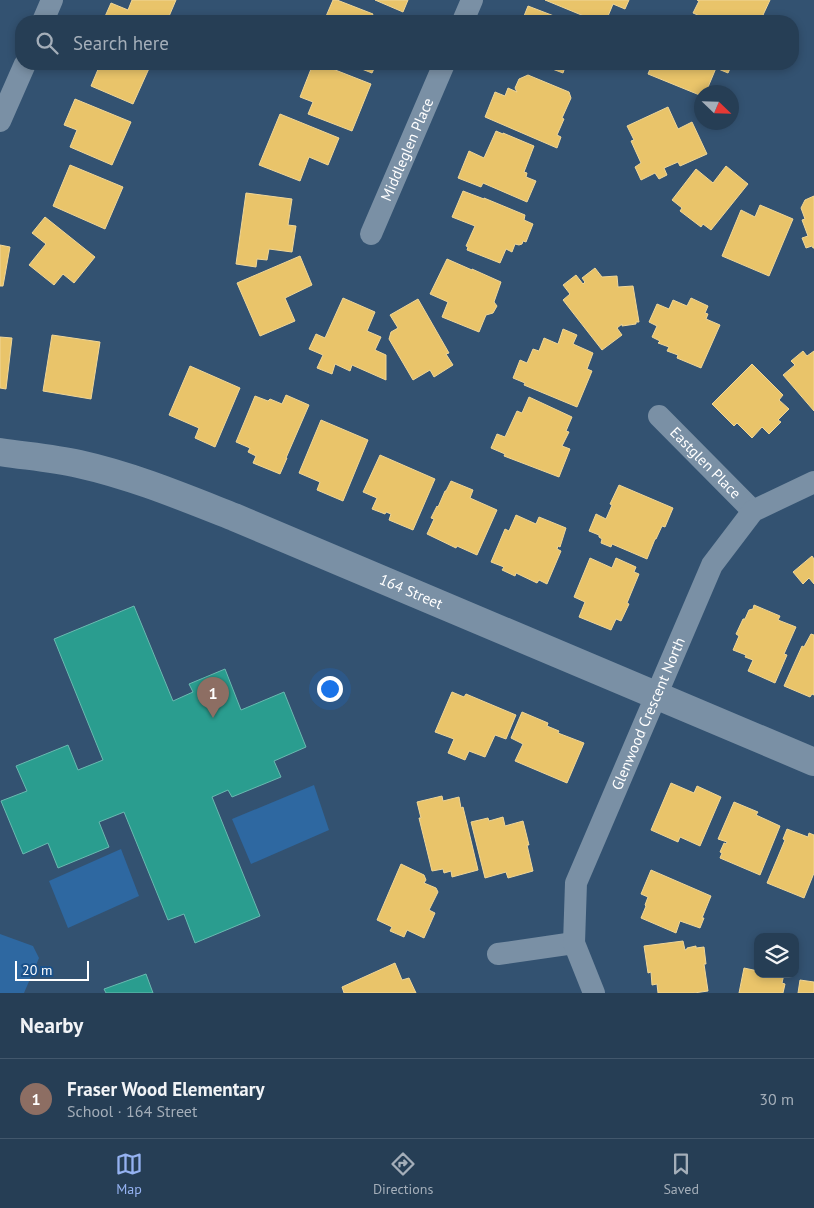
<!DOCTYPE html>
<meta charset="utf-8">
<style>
:root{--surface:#263e55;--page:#32495f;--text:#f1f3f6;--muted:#a4aeb9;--line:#42576c;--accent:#95b2f1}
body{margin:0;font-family:"PT Sans",sans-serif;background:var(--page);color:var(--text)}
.controls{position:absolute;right:15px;bottom:15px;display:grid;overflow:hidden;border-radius:10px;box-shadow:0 2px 8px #0003}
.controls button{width:45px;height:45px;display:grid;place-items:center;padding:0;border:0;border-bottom:1px solid var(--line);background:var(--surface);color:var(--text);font:25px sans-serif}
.compass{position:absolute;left:694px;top:85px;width:45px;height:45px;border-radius:50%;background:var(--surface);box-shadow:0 2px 8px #0003;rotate:113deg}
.scale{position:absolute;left:15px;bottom:12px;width:74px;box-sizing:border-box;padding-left:5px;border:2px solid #fff;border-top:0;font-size:14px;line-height:18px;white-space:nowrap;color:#fff;-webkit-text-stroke:4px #1a518a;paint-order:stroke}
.you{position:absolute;left:329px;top:688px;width:18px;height:18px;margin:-12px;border:4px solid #fff;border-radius:50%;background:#1a73e8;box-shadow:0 0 0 8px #1a73e833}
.badge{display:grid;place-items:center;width:32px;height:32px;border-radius:50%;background:var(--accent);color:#fff;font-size:16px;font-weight:700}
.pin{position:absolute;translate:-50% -41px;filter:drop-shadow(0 1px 2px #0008)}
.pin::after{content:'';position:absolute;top:26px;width:18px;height:15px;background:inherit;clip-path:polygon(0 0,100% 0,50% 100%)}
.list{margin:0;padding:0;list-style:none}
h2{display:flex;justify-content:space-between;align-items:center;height:65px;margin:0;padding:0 20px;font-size:21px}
h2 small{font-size:16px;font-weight:400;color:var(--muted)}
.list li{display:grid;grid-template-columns:32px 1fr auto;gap:15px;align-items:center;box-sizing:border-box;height:80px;padding:0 20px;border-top:1px solid var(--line)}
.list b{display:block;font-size:19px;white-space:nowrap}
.list p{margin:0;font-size:16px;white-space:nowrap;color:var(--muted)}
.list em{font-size:16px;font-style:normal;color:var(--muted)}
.icon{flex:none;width:28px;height:28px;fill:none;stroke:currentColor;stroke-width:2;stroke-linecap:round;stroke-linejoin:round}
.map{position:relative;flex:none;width:814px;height:993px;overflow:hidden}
.search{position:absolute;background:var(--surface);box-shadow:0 2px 8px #0003;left:15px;right:15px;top:15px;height:55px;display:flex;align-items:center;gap:12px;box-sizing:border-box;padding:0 18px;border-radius:20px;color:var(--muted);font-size:19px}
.sheet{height:145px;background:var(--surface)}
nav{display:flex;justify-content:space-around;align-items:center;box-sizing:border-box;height:70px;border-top:1px solid var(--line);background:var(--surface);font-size:14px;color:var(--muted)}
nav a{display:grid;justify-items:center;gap:2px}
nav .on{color:var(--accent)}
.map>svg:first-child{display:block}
.green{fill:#2e68a1}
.homes{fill:#e9c46a;stroke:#f0d697}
.schools{fill:#2a9d8f;stroke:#6abab1}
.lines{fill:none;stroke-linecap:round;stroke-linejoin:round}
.minor{stroke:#7a90a5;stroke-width:22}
.tertiary{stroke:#7a90a5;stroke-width:28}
.labels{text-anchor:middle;stroke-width:5;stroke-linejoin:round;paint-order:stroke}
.street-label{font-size:15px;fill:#fff;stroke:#1a518a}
</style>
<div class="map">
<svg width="814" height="993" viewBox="0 0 814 993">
<rect width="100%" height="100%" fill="#335271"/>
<path class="green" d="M314,785l15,45 -78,34 -19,-45z
M121,849l18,47 -71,32 -19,-47z
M0,934l33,12 6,12 -15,35h-24z"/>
<path class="homes" d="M132,0h44l-9,21h-64l8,-18 17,7z
M333,0h4l36,14 -3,7h-46z
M375,0h33l-5,12z
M545,0h84l-4,9 -12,-5 -7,17h-10z
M697,0h73l-7,15 3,1 -3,5h-52l-18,-8 6,-12z
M528,6l39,15h-45z
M90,64h61l-18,40 -42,-18 8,-19z
M313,64h7l51,20 -19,47 -44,-17 5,-12 -13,-5z
M349,64h27l-4,9z
M539,64h27l-3,9z
M652,64h80l-4,9 -12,-5 -10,24h-4v4l-54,-22z
M528,75l41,17 2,6 -9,20 2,1 -7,16 4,2 -4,11 -72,-31 10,-25 10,4 3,-8 9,4 -2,-4 4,-9z
M75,99l56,23 -19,43 -42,-18 7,-17 -13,-5z
M668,107l10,22 14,-7 15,32 -27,12 -2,-4 -14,6 3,7 -8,4 -4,-6 -14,7 -6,-13 6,-4 -10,-22 3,-1 -7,-14z
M280,114l59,24 -11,27 -19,-8 -9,24 -41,-16z
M496,131l7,3v-1l31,13 -10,26 3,1 -1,4 10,4 -9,21 -44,-19 -2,4 -23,-9 11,-27 15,7z
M70,165l53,22 -18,42 -52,-23z
M726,166l22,18 -37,46 -8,-6 -2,3 -21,-16 2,-3 -10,-8 24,-31 17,14z
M463,191l21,8v-1l41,17 -1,5 9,4 -7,18 -3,-1 -1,3 -3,1 -4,-1 -3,8 -6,-3 -6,14 -33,-13 1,-3 -2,-1 9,-20 -23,-9z
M246,193l46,6 -4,26 8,1 -4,26 -23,-3 -2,11 -10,-1 -1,8 -20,-3z
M814,196v52h-1l-1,-2 -6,2 -4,-10 6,-2 -6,-16 3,-1 -4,-11 4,-8z
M760,205l33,14 -24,57 -47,-20 19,-46 14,7z
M45,217l50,40 -21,26 -11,-9 -9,11 -25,-20 17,-21 -14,-11z
M0,245l10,2 -7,39h-3z
M300,256l12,29 -27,13 10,23 -35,15 -23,-53z
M447,259l25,11v-1l29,13 -7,20 3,4 -4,7 -7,2 -7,17 -37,-15 6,-15 -18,-8z
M595,268l7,9 15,-1 1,11 15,-1 6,36h-3v2l-14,2v-2l-5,4 5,7 -20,15 -39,-50 7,-6 -7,-9 13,-10 7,9 2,-2 -3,-4z
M343,298l32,14 -8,19 14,6 -6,13 11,5v25l-34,-15 -2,6 -15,-7 -3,10 -15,-6 6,-13 -14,-6 7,-15 9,4z
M691,298l17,8 -3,7 3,1 -2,5 14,6 -19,43 -24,-10 1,-3 -11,-4 2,-4 -11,-4 2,-2 -8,-4 5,-11 -8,-4 8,-18 12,5 4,-9 14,6z
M418,299l31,54 -3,1 7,11 -19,12 -4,-7 -17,10 -24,-41 2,-7 7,-4 -8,-13z
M563,329l14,6 -4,9 20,9 -6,16 5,2 -15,36 -53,-22 1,-2 -12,-5 7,-18 7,3 6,-14 6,2 5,-13 14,6z
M52,335l48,7 -9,57 -48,-8z
M0,337l12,1 -6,51 -6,-1z
M803,351l4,5 7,-5v60l-31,-36 12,-10 -4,-4z
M752,364l31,31 -4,5 10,9 -11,11 3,2 -12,12 -7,-7 -10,11 -15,-15 -3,3 -22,-22z
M190,366l50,22 -25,59 -20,-9 4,-10 -30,-13z
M286,395l23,10 -23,53h1l-7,16 -27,-11 3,-7 -8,-4 2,-4 -14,-6 19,-46 13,5 2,-2 12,5z
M529,397l43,20 -6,14 3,1 -7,14 8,3 -11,28 -55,-21 1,-2 -14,-6 6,-14 8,3 12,-26 5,2z
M321,420l47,20 -25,61 -26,-11 3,-8 -21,-9z
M380,455l55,24 -22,51 -24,-10 2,-6 -5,-2 -1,2 -13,-5 5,-11 -14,-6z
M451,481l22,9 -3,8 27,12 -20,45 -20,-9 -1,2 -29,-14 7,-15 -3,-1 6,-12 1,1 7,-16h1z
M619,485l54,23 -8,19 -3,-1 -6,13h-1l-8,20 -35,-15 -1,3 -10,-4 1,-4 -3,-2v-2l-10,-4 7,-17 10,5 6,-14 -2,-1z
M516,515l20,9 3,-7 27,11 -6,19 -2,-1 -1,3 4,2 -14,33 -8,-4 -2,3 -21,-10 -1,3 -13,-6 2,-3 -13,-5 14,-33 4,2z
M812,556l2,3v25l-5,-6 -6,6 -10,-12z
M590,558l22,10 4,-10 20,9 -2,5 5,2 -12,29 2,1 -8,17 -5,-2 -5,11 -32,-13 6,-15 -11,-5z
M754,605l26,11 -2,4 18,7 -12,27 3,1 -12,28 -27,-12 5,-11 -8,-3 1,-2 -13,-5 6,-14 -3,-2 7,-15h2l4,-9 4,-1z
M811,634l3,1v60l-2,-1 -2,3 -26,-11 18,-40 2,1z
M452,692l12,5 2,-3 50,21 -10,24 -11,-4 -10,22 -16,-6 -4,9 -17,-7 6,-14 -19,-7z
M522,712l26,11 -1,3 12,5 -1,2 26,10 -17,40 -52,-22 8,-17 -12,-6z
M671,783l23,10 3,-7 24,11 -21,49 -20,-9 -2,5 -27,-12z
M442,796l1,5 16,-4 2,11 2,-1 15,63 -26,7 -1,-6 -7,2 -1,-4 -11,2 -13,-53h2l-4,-16z
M734,802l24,10 -2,3 24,11 -20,49 -40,-17 2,-5 -2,-1 4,-9 2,1 1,-2 -9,-3z
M503,817l2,9 18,-5 6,24h-2l6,26 -25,7 -2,-6 -21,6 -14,-56 17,-4 1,3z
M787,829l21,8 1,-4 5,2v38l-10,25 -37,-15 18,-43 -2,-1z
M401,864l23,11 2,5 -2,3 12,5 2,4 -9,18 6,3 -11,25 -17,-8 -3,7 -14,-6 2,-4 -15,-7z
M651,870l60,26 -9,22h2l-4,10 -20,-7 -4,12 -35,-15 5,-12 -1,-1 3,-8 -7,-3z
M683,941l2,9 2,-1v-1l9,-2v2l8,-1 2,17h-2l4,27 -14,2h-36l-1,-9 -5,1 -1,-13 -3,1 -4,-27z
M395,963l7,17 7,-2 7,15h-72l-2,-6z
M744,968l14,3v3l8,1v-1h18l-2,9 3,1 -2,9h-44z
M800,980l14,2v11h-16z"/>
<path class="schools" d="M134,606l39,95 20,-9 -4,-8 36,-15 16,41 43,-18 22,55 -32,14 7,16 -49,20 -4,-7 -16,7 48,119 -65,27 -11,-29 -16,6 -44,-108 -25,10 10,25 -51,21 -10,-25 -25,11 -22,-53 26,-10 -11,-25 52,-21 10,25 25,-10 -49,-121z
M146,974l7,19h-47l-2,-4z"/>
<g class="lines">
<g class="minor">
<path d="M43,21l9,-21"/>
<path d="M463,21l9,-21"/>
<path d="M0,121l25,-57"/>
<path id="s1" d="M371,234l73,-170"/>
<path id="s2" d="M659,416l94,95"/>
<path d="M498,954l76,-11"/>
<path id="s3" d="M594,993l-20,-50 2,-60 136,-318 41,-54 61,-29"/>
</g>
<path class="tertiary" id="s4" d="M0,452c26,4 53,6 79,12 54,12 104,33 155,53l580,245"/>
</g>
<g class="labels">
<g class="street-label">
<text dy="5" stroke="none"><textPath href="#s1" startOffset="92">Middleglen Place</textPath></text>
<text dy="5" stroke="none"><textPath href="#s2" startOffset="66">Eastglen Place</textPath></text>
<text dy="5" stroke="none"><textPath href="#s4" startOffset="436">164 Street</textPath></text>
<text dy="5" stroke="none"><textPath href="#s3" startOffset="298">Glenwood Crescent North</textPath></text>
</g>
</g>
</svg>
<div class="controls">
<button><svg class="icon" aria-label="layers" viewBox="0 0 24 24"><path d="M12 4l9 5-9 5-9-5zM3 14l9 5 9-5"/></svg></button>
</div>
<svg class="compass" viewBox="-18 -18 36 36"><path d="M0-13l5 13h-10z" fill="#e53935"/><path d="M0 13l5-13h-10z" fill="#a4aeb9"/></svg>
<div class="scale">20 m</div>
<div class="you"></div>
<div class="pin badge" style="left:213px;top:718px;background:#8d6e63">1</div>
<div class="search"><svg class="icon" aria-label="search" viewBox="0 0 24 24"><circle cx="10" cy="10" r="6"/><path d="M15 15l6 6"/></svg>Search here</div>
</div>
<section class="sheet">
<h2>Nearby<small></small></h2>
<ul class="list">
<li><span class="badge" style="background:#8d6e63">1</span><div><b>Fraser Wood Elementary</b><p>School · 164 Street</p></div><em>30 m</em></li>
</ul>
</section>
<nav>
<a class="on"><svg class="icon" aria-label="map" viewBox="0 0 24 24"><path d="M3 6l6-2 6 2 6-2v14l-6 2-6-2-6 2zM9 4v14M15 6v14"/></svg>Map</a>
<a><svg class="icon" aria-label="directions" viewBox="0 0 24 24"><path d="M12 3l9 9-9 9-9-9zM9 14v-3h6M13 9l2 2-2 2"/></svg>Directions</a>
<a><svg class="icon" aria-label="saved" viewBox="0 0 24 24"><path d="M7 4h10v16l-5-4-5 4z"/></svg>Saved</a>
</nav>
